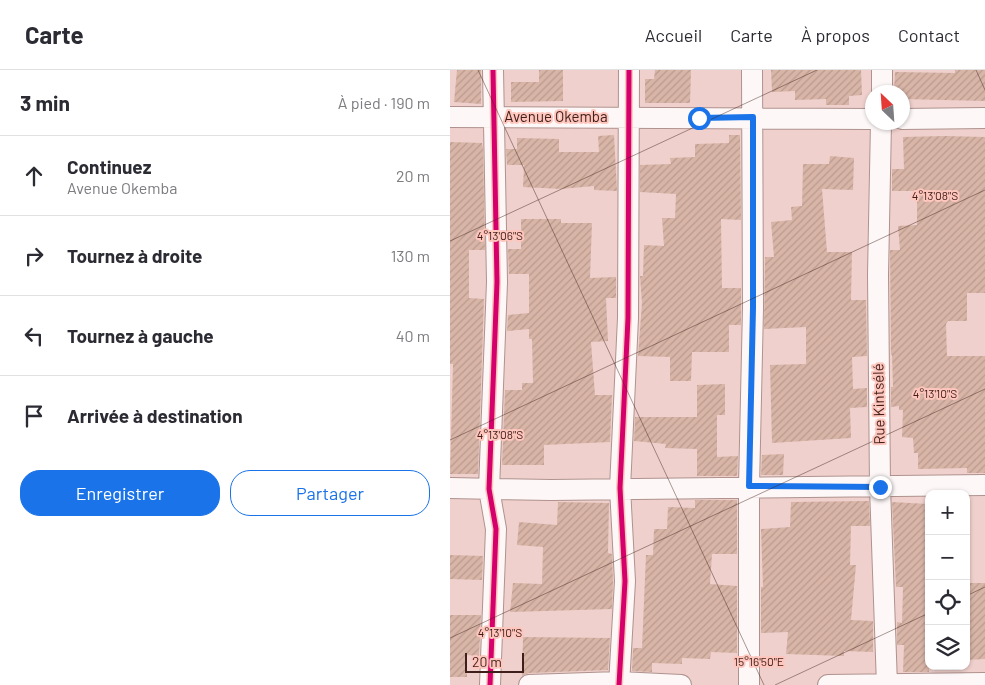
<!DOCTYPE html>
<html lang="fr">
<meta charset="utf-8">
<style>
:root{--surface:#fff;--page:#f7f7f7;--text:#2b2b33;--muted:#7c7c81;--line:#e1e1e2;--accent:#1a73e8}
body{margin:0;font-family:Barlow,sans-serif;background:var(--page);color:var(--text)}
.controls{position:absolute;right:15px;bottom:15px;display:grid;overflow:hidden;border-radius:10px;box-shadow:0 1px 4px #0004}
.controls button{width:45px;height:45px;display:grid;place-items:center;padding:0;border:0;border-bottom:1px solid var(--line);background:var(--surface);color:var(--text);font:25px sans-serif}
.compass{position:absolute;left:415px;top:15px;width:45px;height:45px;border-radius:50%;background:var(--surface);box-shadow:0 1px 4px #0004;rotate:335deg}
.scale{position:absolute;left:15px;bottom:12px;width:59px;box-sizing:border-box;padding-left:5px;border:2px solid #401e19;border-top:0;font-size:14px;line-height:18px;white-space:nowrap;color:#401e19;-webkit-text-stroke:4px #fec6bd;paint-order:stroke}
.stop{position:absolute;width:15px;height:15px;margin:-11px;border:4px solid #1a73e8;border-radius:50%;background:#fff}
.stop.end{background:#1a73e8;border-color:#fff;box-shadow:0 1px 5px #0008}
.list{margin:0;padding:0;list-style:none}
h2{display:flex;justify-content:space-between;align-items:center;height:65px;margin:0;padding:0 20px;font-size:21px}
h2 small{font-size:16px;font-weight:400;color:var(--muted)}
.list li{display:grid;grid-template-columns:32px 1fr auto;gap:15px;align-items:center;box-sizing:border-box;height:80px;padding:0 20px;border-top:1px solid var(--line)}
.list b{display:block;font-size:19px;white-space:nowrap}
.list p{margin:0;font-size:16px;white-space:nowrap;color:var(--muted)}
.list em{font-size:16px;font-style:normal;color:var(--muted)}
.actions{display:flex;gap:10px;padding:15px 20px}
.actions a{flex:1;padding:11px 0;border:1px solid var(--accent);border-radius:20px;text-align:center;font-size:18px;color:var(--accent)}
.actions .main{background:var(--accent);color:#fff}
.icon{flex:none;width:28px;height:28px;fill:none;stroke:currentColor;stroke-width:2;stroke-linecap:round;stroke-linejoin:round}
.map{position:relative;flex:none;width:535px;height:615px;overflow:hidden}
header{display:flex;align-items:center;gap:30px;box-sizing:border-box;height:70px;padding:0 25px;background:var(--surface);border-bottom:1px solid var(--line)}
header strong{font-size:24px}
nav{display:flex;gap:28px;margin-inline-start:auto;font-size:18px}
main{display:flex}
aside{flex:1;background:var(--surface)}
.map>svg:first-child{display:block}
.building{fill:url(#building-hatch)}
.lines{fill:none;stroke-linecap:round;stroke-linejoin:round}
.minor-casing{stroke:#af928e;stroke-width:22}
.minor{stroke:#fdf8f7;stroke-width:20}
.cycleway-casing{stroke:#fec6bd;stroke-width:8}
.cycleway{stroke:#d6006c;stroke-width:5}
.route{stroke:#1a73e8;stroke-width:6}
.ticks{fill:none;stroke:#401e19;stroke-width:1;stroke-opacity:0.45}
.labels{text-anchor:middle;stroke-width:4;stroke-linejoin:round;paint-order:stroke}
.street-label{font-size:15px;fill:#401e19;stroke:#fec6bd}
.ticks-label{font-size:12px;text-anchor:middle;fill:#401e19;stroke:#fec6bd;stroke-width:4;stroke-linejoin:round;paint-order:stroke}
</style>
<header>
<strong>Carte</strong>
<nav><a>Accueil</a><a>Carte</a><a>À propos</a><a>Contact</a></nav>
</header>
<main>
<aside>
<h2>3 min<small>À pied · 190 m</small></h2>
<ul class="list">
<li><svg class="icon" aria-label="ahead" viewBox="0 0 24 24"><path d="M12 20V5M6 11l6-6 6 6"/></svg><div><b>Continuez</b><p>Avenue Okemba</p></div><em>20 m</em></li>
<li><svg class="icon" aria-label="right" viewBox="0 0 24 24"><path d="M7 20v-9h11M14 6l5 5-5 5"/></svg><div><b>Tournez à droite</b></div><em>130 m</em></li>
<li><svg class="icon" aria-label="left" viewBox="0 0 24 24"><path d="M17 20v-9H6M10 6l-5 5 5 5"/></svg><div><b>Tournez à gauche</b></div><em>40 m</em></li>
<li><svg class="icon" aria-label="arrive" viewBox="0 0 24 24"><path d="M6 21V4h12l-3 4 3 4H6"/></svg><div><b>Arrivée à destination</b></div></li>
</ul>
<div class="actions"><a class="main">Enregistrer</a><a>Partager</a></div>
</aside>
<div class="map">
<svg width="535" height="615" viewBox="0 0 535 615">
<defs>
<pattern id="building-hatch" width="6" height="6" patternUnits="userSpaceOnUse" patternTransform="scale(1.25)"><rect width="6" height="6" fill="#d8b5a7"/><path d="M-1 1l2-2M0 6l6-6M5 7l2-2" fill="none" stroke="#ba9b8f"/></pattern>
</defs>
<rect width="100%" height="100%" fill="#efd0cc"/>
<path class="building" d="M7,0h24v34l-27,-2z
M89,0h24v31l-52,1v-20h28z
M205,0h36l-1,33h-45v-24h9z
M321,0h90l1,25 -13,1v9h-23v-6l-31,1v-9l-23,1z
M505,0h30v31l-83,-2v-7h-8l1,-20 60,1z
M164,65l3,56 -23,-1v-4l-33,3 -38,-2 1,-22h-17l-1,-16h11v-11l42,1v13h40l-1,-16z
M279,65h11l1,85 -20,-1 1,69h19v37h-12v27h-37l-1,29h-21v-24l-32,-1 4,-53 -2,-27h3l1,-31 20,1 -2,-28h13l1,-24 -36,-2v-27l31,-1 -1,-6 25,-1v-13l34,-1z
M495,66l40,1v156h-18v28h-19l-2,3 1,32h38v117h-18v-5l-49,1v-16h-4l-1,-15 -11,-1 1,-27h-4v-4l-8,1v-20h2l-1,-32h-1l-1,-105h10l-2,-24 19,-1v-34h-25v-22h12l-1,-32z
M0,72l32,1 1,6 2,101h-16v48l15,1 -6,175h-28l3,-110h-3z
M380,86l24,2 -1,32 -31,-1 5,63h25l-1,48h15l1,56 -15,1 1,32 14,-1v19l-17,1 1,30 -79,5 -2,-78 36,-1v-37l-42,2 1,-72h9l-3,-35 21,-2 -1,-13 11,-1 1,-42h26z
M71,149h40v4h31l-2,55 26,-1v21h-10l2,43 -17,1 4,53h17l-2,47 -66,3v20h-42l3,-75h17v-7h11l-1,-44h-3v-10l-22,2 1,-16 21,-2v-39h-20l-1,-25h13z
M275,314v31h-8v42l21,-1 -1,20h-40v-27l-32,-1 1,-4 -32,-3 1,-24h62v-32z
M334,384l-1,21h-22l1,-20z
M245,430h42v54h-25l-2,30 27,2v67l-26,-1 -1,7 -28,-1v6l-30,-1v9l-20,-1 1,-23h9l4,-93h7l1,-26h13l1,-22 27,1z
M419,431l1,25h-19l-1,39h6l-5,55 22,1v31l-29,-1v5l-58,-2 2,-22 -27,1v-46h2l-2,-58 29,-2 1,-25z
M108,432l51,1 -1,50 4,1 1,27 -1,28 -102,3 3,-29 29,1 1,-37 -26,-2 2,-23 38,3z
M442,432l36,2 1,168h-26l1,-27h-7v-23l5,1 1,-36h-7z
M0,485l33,1 -1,24 -32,-1z
M516,513h19v76l-19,1z
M0,545h31l-2,41 -12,-1v22h-17z
M73,567l87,1 -2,32 -79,3 -7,3z"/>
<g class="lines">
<defs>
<path id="minor" d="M432,22v-22
M0,47l422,2
M452,49l83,-1
M431,52l-3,153 2,212 7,198
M0,418l101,2 434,-5
M40,615l6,-156 -7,-40 8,-207 -4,-212
M79,615l90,-3 62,3
M169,615l6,-104 -5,-93 8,-170 1,-248
M299,615v-199l4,-178 -1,-238
M378,615l157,-2"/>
</defs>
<use href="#minor" class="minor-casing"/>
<use href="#minor" class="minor"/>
<defs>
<path id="cycleway" d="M40,615l6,-156 -7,-40 8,-207 -4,-212
M169,615l6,-104 -5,-93 8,-170 1,-248"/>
</defs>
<use href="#cycleway" class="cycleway-casing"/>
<use href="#cycleway" class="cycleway"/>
</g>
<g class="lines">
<path class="route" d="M249,48l54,-1v191l-4,178 131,1"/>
</g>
<path class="ticks" d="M28,0l286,615M526,0l9,20M0,171l367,-171M0,370l535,-250M516,526l19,-9M0,568l535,-249M325,615l154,-72"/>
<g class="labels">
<g class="street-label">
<text x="106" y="52">Avenue Okemba</text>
<text transform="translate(429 334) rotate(-91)" y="5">Rue Kintsélé</text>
</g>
</g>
<g class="ticks-label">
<text x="485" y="130">4°13'08"S</text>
<text x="50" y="170">4°13'06"S</text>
<text x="485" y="328">4°13'10"S</text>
<text x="50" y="369">4°13'08"S</text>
<text x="50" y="567">4°13'10"S</text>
<text x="309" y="596">15°16'50"E</text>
</g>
</svg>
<div class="controls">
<button>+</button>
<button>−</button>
<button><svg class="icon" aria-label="locate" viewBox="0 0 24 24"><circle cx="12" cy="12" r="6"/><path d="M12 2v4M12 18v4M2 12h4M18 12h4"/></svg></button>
<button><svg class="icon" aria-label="layers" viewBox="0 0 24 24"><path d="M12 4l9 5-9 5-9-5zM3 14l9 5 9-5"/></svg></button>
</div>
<svg class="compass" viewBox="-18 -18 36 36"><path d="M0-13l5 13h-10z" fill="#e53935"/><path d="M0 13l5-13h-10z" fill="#7c7c81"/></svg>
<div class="scale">20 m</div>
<div class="stop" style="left:249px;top:48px"></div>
<div class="stop end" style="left:430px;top:417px"></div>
</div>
</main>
